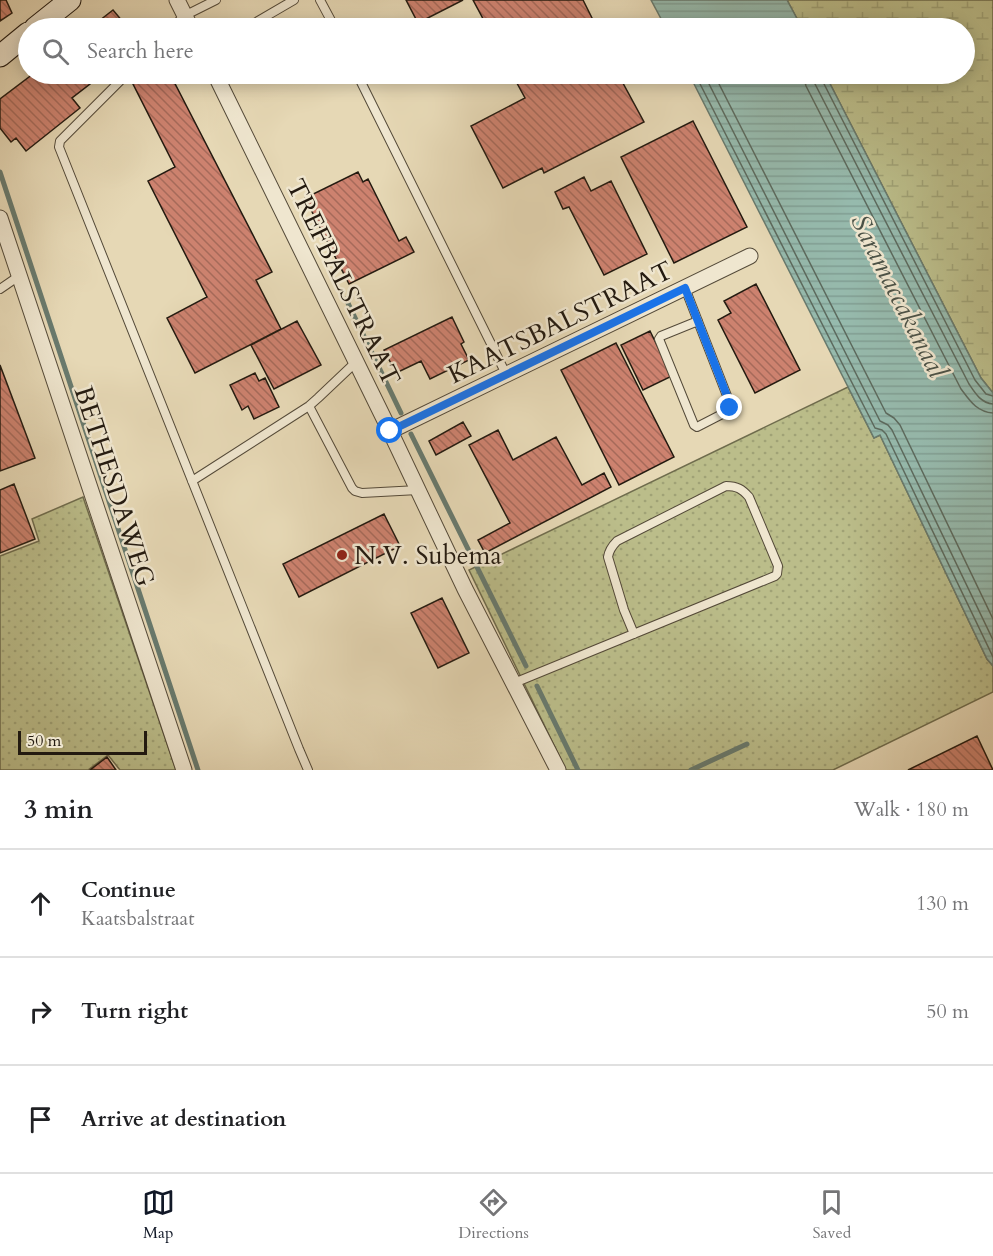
<!DOCTYPE html>
<meta charset="utf-8">
<style>
:root{--surface:#fff;--page:#f2f2f2;--text:#202124;--muted:#757577;--line:#e0e0e0;--accent:#111827}
body{margin:0;font-family:Cardo,serif;background:var(--page);color:var(--text)}
.scale{position:absolute;left:18px;bottom:15px;width:129px;box-sizing:border-box;padding-left:6px;border:3px solid #231a10;border-top:0;font-size:16px;line-height:21px;white-space:nowrap;color:#231a10;-webkit-text-stroke:4px #efe6cf;paint-order:stroke}
.stop{position:absolute;width:18px;height:18px;margin:-14px;border:4px solid #1a73e8;border-radius:50%;background:#fff}
.stop.end{background:#1a73e8;border-color:#fff;box-shadow:0 2px 6px #0008}
.list{margin:0;padding:0;list-style:none}
h2{display:flex;justify-content:space-between;align-items:center;height:78px;margin:0;padding:0 24px;font-size:26px}
h2 small{font-size:20px;font-weight:400;color:var(--muted)}
.list li{display:grid;grid-template-columns:39px 1fr auto;gap:18px;align-items:center;box-sizing:border-box;height:108px;padding:0 24px;border-top:2px solid var(--line)}
.list b{display:block;font-size:22px;white-space:nowrap}
.list p{margin:0;font-size:20px;white-space:nowrap;color:var(--muted)}
.list em{font-size:20px;font-style:normal;color:var(--muted)}
.icon{flex:none;width:33px;height:33px;fill:none;stroke:currentColor;stroke-width:2;stroke-linecap:round;stroke-linejoin:round}
.map{position:relative;flex:none;width:993px;height:770px;overflow:hidden}
.search{position:absolute;background:var(--surface);box-shadow:0 3px 15px #0003;left:18px;right:18px;top:18px;height:66px;display:flex;align-items:center;gap:15px;box-sizing:border-box;padding:0 21px;border-radius:33px;color:var(--muted);font-size:22px}
.sheet{height:402px;background:var(--surface)}
nav{display:flex;justify-content:space-around;align-items:center;box-sizing:border-box;height:84px;border-top:2px solid var(--line);background:var(--surface);font-size:16px;color:var(--muted)}
nav a{display:grid;justify-items:center;gap:3px}
nav .on{color:var(--accent)}
.map>svg:first-child{display:block}
.green{fill:url(#green-dots);stroke:#6f6c4d;stroke-width:1.5}
.wetland{fill:url(#wetland-marsh);stroke:#6f6c4d;stroke-width:1.5}
.water{fill:url(#water-rules);stroke:#687a6e;stroke-width:1.5}
.lines{fill:none;stroke-linecap:round;stroke-linejoin:round}
.shore{stroke:#5c6a5e;stroke-width:1.5}
.stream{stroke:#687a6e;stroke-width:5}
.building{fill:url(#building-back-hatch);stroke:#231a10;stroke-width:1.5}
.lane-casing{stroke:#544a39;stroke-width:10}
.street-casing{stroke:#544a39;stroke-width:17}
.secondary-casing{stroke:#231a10;stroke-width:23}
.lane{stroke:#efe6cf;stroke-width:8}
.street{stroke:#efe6cf;stroke-width:15}
.secondary{stroke:#efe6cf;stroke-width:21}
.route{stroke:#1a73e8;stroke-width:8}
.poi-dot{fill:#8f2418;stroke:#efe6cf;stroke-width:2}
.labels{text-anchor:middle;stroke-width:5;stroke-linejoin:round;paint-order:stroke}
.street-label{font-size:26px;fill:#231a10;stroke:#efe6cf}
.poi-label{font-size:26px;fill:#231a10;stroke:#efe6cf;text-anchor:start}
.water-label{font-size:27px;font-style:italic;fill:#4b5247;stroke:#efe6cf}
</style>
<div class="map">
<svg width="993" height="770" viewBox="0 0 993 770">
<defs>
<pattern id="green-dots" width="8" height="8" patternUnits="userSpaceOnUse" patternTransform="scale(1.5)"><rect width="8" height="8" fill="#bbbd8a"/><path d="M2 2h.1M6 6h.1" fill="none" stroke="#a0a276" stroke-width="1.8" stroke-linecap="round"/></pattern>
<pattern id="wetland-marsh" width="20" height="14" patternUnits="userSpaceOnUse" patternTransform="scale(1.5)"><rect width="20" height="14" fill="#bbbd8a"/><path d="M1 5h8M5 5V1M11 12h8M15 12V8" fill="none" stroke="#a0a276"/></pattern>
<pattern id="water-rules" width="6" height="5" patternUnits="userSpaceOnUse" patternTransform="scale(1.5)"><rect width="6" height="5" fill="#96baad"/><path d="M0 2.5h6" fill="none" stroke="#819f94"/></pattern>
<pattern id="building-back-hatch" width="6" height="6" patternUnits="userSpaceOnUse" patternTransform="scale(1.5)"><rect width="6" height="6" fill="#cd826f"/><path d="M-1 5l2 2M0 0l6 6M5-1l2 2" fill="none" stroke="#a66a5a"/></pattern>
</defs>
<rect width="100%" height="100%" fill="#e6d8b5"/>
<filter id="stains"><feTurbulence type="fractalNoise" baseFrequency=".00333" numOctaves="4"/><feColorMatrix values="0 0 0 0 .2 0 0 0 0 .09 0 0 0 0 .02 0 0 0 .5 -.17"/></filter>
<radialGradient id="worn" r=".72"><stop offset=".6" stop-color="#630" stop-opacity="0"/><stop offset="1" stop-color="#630" stop-opacity=".3"/></radialGradient>
<path class="green" d="M848,387l26,51 6,-3 107,224 6,7v26l-160,78h-267l-97,-200z
M83,497l93,273h-56l-12,-15 -20,15h-88v-214l39,-15 -7,-22z"/>
<path class="wetland" d="M787,0h206v393l-12,-15 -156,-304h139v-46h-162z"/>
<path class="water" d="M651,0h136l15,28h-136z
M689,74h136l156,304 12,15v273l-6,-7 -107,-224 -6,3z"/>
<g class="lines">
<path class="shore" d="M695,74l180,354 7,2 4,4 107,223
M704,74l176,347 8,4 4,5 101,210
M714,74l172,339 8,5 6,7 93,194
M803,74l3,12 155,303c9,12 16,23 32,24
M812,74l2,8 155,302c6,9 12,19 24,20
M820,74l1,4 154,302 11,14 7,2"/>
<path class="stream" d="M0,172l198,598
M346,299l55,114
M411,434l115,232
M537,686l41,84
M691,770l56,-26"/>
</g>
<path class="building" d="M0,0h6l6,13 -12,8z
M406,0h57l-45,23z
M473,0h110l14,28h-109z
M113,10l15,18h-38z
M33,74h70l-31,24 8,10 -54,43 -10,-13 -5,4 -11,-14v-29z
M154,74h16l102,198 -16,8 25,49 -86,44 -28,-55 40,-21 -59,-116 27,-14 -42,-83z
M512,74h106l26,48 -100,51 -2,-5 -39,20 -32,-62 54,-28z
M693,121l54,106 -73,36 -53,-106z
M358,172l5,10 5,-3 31,62 7,-4 8,15 -65,32 -44,-86z
M584,177l7,14 20,-10 36,73 -43,21 -35,-68 -6,2 -8,-17z
M756,284l44,86 -45,23 -37,-73 13,-7 -7,-12z
M452,317l12,25 -3,2 8,16 -39,19 -9,-18 -25,12 -12,-23z
M297,321l24,44 -47,24 -23,-44z
M650,331l22,45 -29,14 -22,-45z
M616,343l58,114 -55,28 -58,-115z
M0,365l35,93 -35,13z
M255,373l4,8 6,-3 14,29 -25,12 -6,-13 -6,4 -12,-25z
M463,422l8,14 -35,19 -7,-14z
M498,430l15,30 43,-23 26,48 22,-12 7,14 -126,66 -7,-13 32,-17 -41,-78z
M14,484l21,55 -35,14v-63z
M384,514l16,32 -101,51 -16,-33z
M442,598l27,55 -31,15 -27,-55z
M977,736l16,34h-85z
M107,757l9,13h-26z"/>
<g class="lines">
<defs>
<path id="lane" d="M320,0l15,28
M172,28l12,-12 32,-16
M246,28l48,-28
M127,74l-67,67 -1,6 240,602 9,21
M357,74l149,300
M685,288l46,118 -1,4 -33,17 -3,-2 -35,-86 2,-3 37,-15
M0,289l19,-13
M309,406l43,82 3,3 7,2 56,-3
M192,481l117,-75 9,-8 38,-36
M514,683l261,-107 2,-2 1,-8 -29,-69c-7,-8 -12,-11 -23,-11l-109,55c-5,5 -8,9 -9,16l16,53 10,24"/>
<path id="street" d="M177,0l14,28
M215,74l175,357 75,158 93,181
M0,218l184,552
M390,431l360,-175"/>
<path id="secondary" d="M35,28l35,-28
M0,56l28,-23"/>
</defs>
<use href="#lane" class="lane-casing"/>
<use href="#street" class="street-casing"/>
<use href="#secondary" class="secondary-casing"/>
<use href="#lane" class="lane"/>
<use href="#street" class="street"/>
<use href="#secondary" class="secondary"/>
</g>
<g class="lines">
<path class="route" d="M390,431l295,-143 46,118 -1,2"/>
</g>
<circle class="poi-dot" cx="342" cy="555" r="6"/>
<g class="labels">
<g class="street-label">
<text transform="translate(344 282) rotate(64)" y="9">TREFBALSTRAAT</text>
<text transform="translate(560 322) rotate(-26)" y="9">KAATSBALSTRAAT</text>
<text transform="translate(115 486) rotate(72)" y="9">BETHESDAWEG</text>
</g>
<g class="poi-label">
<text x="354" y="564">N.V. Subema</text>
</g>
<g class="water-label">
<text transform="translate(899 296) rotate(63)" y="9">Saramaccakanaal</text>
</g>
</g>
<rect width="100%" height="100%" filter="url(#stains)"/>
<rect width="100%" height="100%" fill="url(#worn)"/>
</svg>
<div class="scale">50 m</div>
<div class="stop" style="left:390px;top:431px"></div>
<div class="stop end" style="left:730px;top:408px"></div>
<div class="search"><svg class="icon" aria-label="search" viewBox="0 0 24 24"><circle cx="10" cy="10" r="6"/><path d="M15 15l6 6"/></svg>Search here</div>
</div>
<section class="sheet">
<h2>3 min<small>Walk · 180 m</small></h2>
<ul class="list">
<li><svg class="icon" aria-label="ahead" viewBox="0 0 24 24"><path d="M12 20V5M6 11l6-6 6 6"/></svg><div><b>Continue</b><p>Kaatsbalstraat</p></div><em>130 m</em></li>
<li><svg class="icon" aria-label="right" viewBox="0 0 24 24"><path d="M7 20v-9h11M14 6l5 5-5 5"/></svg><div><b>Turn right</b></div><em>50 m</em></li>
<li><svg class="icon" aria-label="arrive" viewBox="0 0 24 24"><path d="M6 21V4h12l-3 4 3 4H6"/></svg><div><b>Arrive at destination</b></div></li>
</ul>
</section>
<nav>
<a class="on"><svg class="icon" aria-label="map" viewBox="0 0 24 24"><path d="M3 6l6-2 6 2 6-2v14l-6 2-6-2-6 2zM9 4v14M15 6v14"/></svg>Map</a>
<a><svg class="icon" aria-label="directions" viewBox="0 0 24 24"><path d="M12 3l9 9-9 9-9-9zM9 14v-3h6M13 9l2 2-2 2"/></svg>Directions</a>
<a><svg class="icon" aria-label="saved" viewBox="0 0 24 24"><path d="M7 4h10v16l-5-4-5 4z"/></svg>Saved</a>
</nav>
